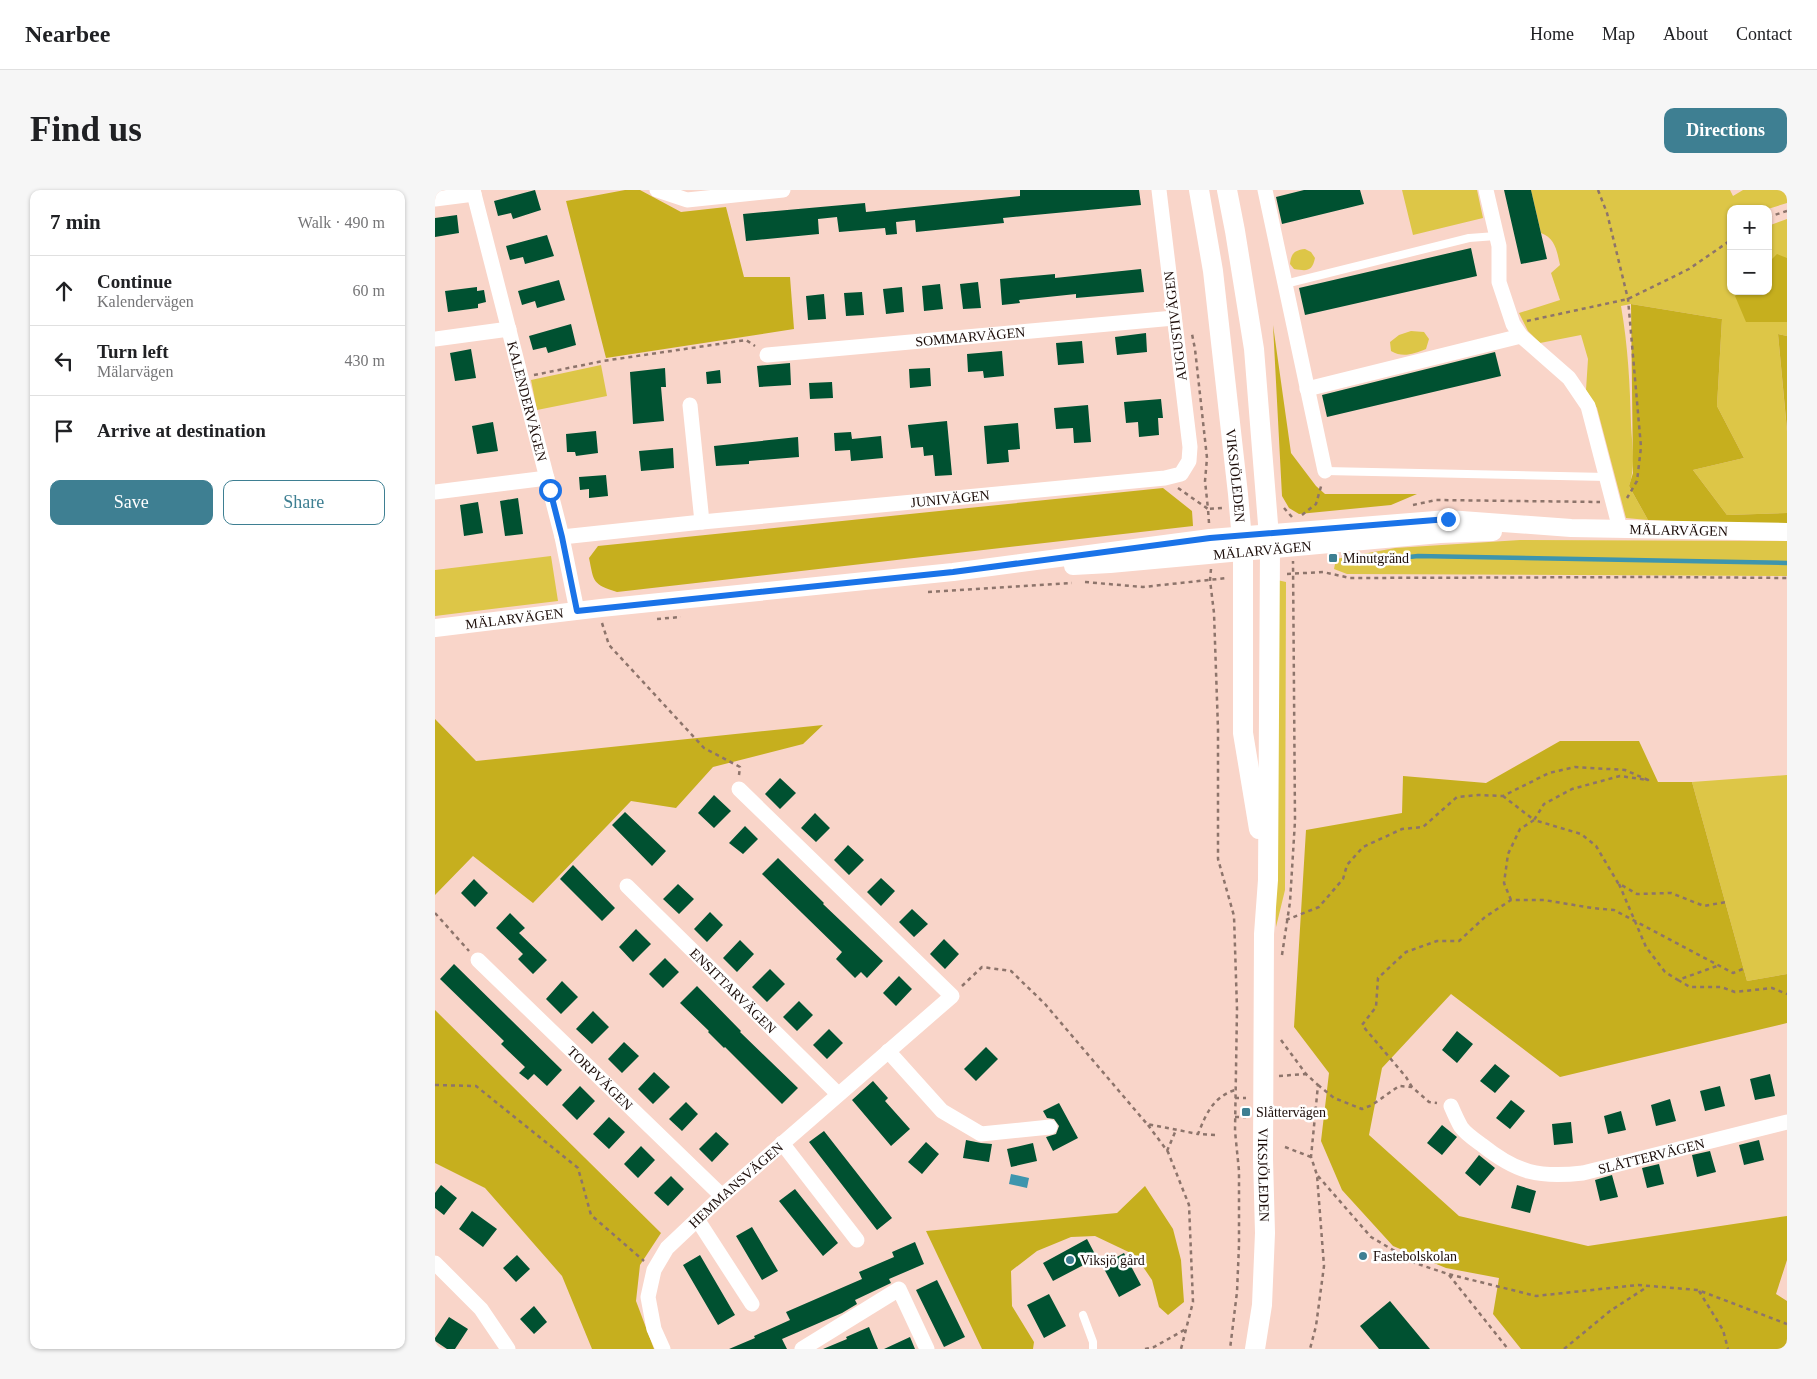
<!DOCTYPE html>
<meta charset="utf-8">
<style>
:root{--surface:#fff;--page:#f6f6f6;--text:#202124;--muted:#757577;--line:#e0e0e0;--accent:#3e7f92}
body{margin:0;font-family:Georgia,serif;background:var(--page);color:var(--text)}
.controls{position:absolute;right:15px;top:15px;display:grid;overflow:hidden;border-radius:10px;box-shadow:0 1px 4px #0004}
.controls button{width:45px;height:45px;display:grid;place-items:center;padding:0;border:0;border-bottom:1px solid var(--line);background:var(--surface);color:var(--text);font:25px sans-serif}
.stop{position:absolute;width:15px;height:15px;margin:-11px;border:4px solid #1a73e8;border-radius:50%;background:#fff}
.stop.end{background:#1a73e8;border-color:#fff;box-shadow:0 1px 5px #0008}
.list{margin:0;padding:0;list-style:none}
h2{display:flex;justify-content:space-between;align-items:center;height:65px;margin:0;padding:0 20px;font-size:21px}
h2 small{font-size:16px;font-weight:400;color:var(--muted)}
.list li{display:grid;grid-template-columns:32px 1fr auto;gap:15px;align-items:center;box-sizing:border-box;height:70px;padding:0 20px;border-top:1px solid var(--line)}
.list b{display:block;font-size:19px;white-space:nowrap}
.list p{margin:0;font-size:16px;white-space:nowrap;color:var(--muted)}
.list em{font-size:16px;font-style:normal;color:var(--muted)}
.actions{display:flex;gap:10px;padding:15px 20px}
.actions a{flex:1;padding:11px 0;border:1px solid var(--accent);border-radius:10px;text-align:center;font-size:18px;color:var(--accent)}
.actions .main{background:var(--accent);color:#fff}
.icon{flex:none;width:28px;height:28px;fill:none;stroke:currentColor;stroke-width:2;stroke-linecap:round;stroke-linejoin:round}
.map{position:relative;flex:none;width:1352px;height:1159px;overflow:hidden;border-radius:10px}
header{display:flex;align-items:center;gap:30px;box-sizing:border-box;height:70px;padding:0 25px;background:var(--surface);border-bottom:1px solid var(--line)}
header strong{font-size:24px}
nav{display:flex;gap:28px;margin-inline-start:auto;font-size:18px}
.intro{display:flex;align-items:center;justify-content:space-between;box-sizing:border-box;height:120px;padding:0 30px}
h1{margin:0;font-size:35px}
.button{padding:12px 22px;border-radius:10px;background:var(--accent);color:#fff;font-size:18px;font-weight:700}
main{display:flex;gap:30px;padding:0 30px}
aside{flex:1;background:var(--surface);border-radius:10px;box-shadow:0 1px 4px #0004}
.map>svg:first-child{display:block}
.green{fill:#ddc647}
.forest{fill:#c6af1e}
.water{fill:#3e95ad}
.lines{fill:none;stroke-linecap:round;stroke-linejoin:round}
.stream{stroke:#3e95ad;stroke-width:4.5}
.building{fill:#005131}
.path{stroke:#8d746b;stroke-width:2.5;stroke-dasharray:4 4;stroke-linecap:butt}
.service{stroke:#fff;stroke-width:8}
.minor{stroke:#fff;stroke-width:15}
.tertiary{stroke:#fff;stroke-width:18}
.secondary{stroke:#fff;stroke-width:20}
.route{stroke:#1a73e8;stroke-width:6}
.poi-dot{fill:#3e7f92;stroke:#fff;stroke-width:2}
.labels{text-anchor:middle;stroke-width:5;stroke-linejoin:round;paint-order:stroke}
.street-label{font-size:14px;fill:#1b0c08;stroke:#fff}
.poi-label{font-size:14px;fill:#1b0c08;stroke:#fff;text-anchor:start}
</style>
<header>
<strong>Nearbee</strong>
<nav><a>Home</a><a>Map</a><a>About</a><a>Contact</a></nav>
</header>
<div class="intro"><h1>Find us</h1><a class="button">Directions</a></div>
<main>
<aside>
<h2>7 min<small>Walk · 490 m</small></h2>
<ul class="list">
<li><svg class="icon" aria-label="ahead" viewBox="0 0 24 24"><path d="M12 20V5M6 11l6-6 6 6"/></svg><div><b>Continue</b><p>Kalendervägen</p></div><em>60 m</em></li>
<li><svg class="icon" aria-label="left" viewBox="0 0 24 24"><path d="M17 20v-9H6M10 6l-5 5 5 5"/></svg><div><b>Turn left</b><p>Mälarvägen</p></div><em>430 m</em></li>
<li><svg class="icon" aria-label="arrive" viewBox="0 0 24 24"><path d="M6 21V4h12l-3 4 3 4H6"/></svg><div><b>Arrive at destination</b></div></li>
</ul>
<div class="actions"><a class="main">Save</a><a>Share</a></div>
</aside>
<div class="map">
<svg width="1352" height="1159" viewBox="0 0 1352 1159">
<rect width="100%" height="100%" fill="#f9d5c9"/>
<path class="green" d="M967,0h75l6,28 -70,17z
M1096,0h199l3,6 10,-6h44v13l-19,6h-37v82h37v-65l19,-7v117l-9,-2 9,97v82l-60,2 -34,-45 51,-12 -27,-52 5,-87 -91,-15 -10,2c7,40 9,79 10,119 1,20 5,42 -2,61l19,34 -22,-2 -29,-110 -11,-18 2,-31 -7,-24 -41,8 -12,-12 -9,-18 41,-13 -9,-27 9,-8c-3,-14 -5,-27 -19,-32z
M870,59l6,3 4,6c-3,14 -8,13 -21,11l-4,-5c1,-10 4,-14 15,-15z
M976,141l13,1 5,7 -3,10c-13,5 -23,9 -35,2l-1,-9 9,-7z
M166,175l6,31 -70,14 -6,-30z
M1085,350l267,1v35l-440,-2 -13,-5 2,-10 59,-11z
M116,366l7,45 -123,15v-46z
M842,390l9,2 -1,308 -9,37 -3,-342z
M1352,585v199l-40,7 -55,-199z"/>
<path class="forest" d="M190,0h15l41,22 45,-5 18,70h46l4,52 -188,29 -40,-157z
M1342,64l10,4v64h-41l-11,-26 5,-5h28v-28z
M1196,114l91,15 -5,87 27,52 -51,12 34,45 60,-2v10l-53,1 -86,-4 -19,-34 4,-13z
M838,135l18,128 25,33 9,8h92l-26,11 -92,9 -10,-6 -7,-12z
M1343,144l9,2v95v-1z
M728,298l29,23 1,15 -576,66c-25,-8 -23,-10 -28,-34l9,-12z
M0,529l41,42 347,-36 -20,19 -90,23 -37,41 -45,-7 -98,102 -60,-47 -38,39z
M1125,551h79l19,41h34l55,199 40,-7v49l-227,54 -109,-83 -69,74 -13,67 90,81 129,30 199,-30v44l-11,34 11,7v48h-266l-28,-35 6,-36 -53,-10 -53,-22 -51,-56 -21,-49 8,-68 -35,-46 12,-197 96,-17 1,-37 83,7z
M0,820l226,223 -21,32 -4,36 18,48h-62l-30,-73 -77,-88 -50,-25z
M710,996l28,43 8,31 3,42 -16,13 -9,-8 -7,-27 -17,-25 -40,-19 -24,1 -34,14 -26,20 1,35 22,36 -1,7h-51l-56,-118 191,-18z"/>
<path class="water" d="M576,984l18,4 -2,10 -18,-4z"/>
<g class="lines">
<path class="stream" d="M930,372l53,-6 369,7"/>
</g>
<path class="building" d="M100,0l6,20 -28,9 -2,-6 -13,3 -4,-15z
M585,0h119l2,15 -138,13 1,5 -88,9 -1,-12 -19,2 1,12 -11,1 -1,-7 -46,4 -2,-15 -19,2 1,15 -73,7 -3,-27 122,-11 1,9 154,-16z
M869,0h56l4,14 -82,20 -6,-27z
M1069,0h27l16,69 -26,5z
M22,25l2,18 -24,4v-19z
M112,45l7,21 -29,8 -2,-7 -13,3 -4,-14z
M1036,58l6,28 -172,39 -6,-27z
M706,79l3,23 -68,6v-4l-57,6 1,3 -18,2 -2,-26 55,-5v4z
M124,90l6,20 -28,8 -2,-7 -13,4 -4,-14z
M543,92l3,26 -18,1 -3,-25z
M505,94l3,25 -19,2 -2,-25z
M42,97v4l7,-1 2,12 -8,2v4l-30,4 -3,-21z
M467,97l2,25 -18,2 -3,-25z
M427,102l2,23 -18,1 -2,-23z
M389,104l2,25 -18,1 -2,-24z
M136,134l5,21 -28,8 -2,-6 -13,3 -4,-14z
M711,143l1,19 -30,3 -2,-18z
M647,151l2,22 -26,2 -2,-22z
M36,159l5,29 -21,3 -5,-28z
M567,161l2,25 -20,2 -1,-7 -15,1 -1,-18z
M1060,162l6,24 -174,41 -5,-22z
M355,173l1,22 -32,2 -2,-21z
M230,178l1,19h-5l3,34 -31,3 -3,-52z
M495,178l1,18 -21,2 -1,-19z
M285,180l1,13 -14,1 -1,-12z
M397,192l1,16 -23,1 -1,-16z
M726,209l2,19h-5l1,17 -20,2 -1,-15 -12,1 -2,-21z
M653,215l3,37 -17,1 -1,-15 -17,1 -2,-21z
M512,231l5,54 -17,1 -2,-21 -9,1 -1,-9 -12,1 -3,-23z
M58,232l5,29 -21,3 -5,-28z
M583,233l2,26 -12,1 1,12 -22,2 -3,-38z
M161,241l2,22 -22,3 -1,-4h-8l-1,-18z
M416,242l1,7 29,-3 2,22 -32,3 -1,-11 -15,1 -1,-18z
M363,247l1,20 -50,4v3l-33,2 -2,-20z
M238,258l1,20 -33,3 -2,-20z
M171,285l2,21 -19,2v-9l-9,1 -1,-13z
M83,308l5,36 -18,2 -5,-35z
M43,312l5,31 -19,3 -4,-31z
M345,588l16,15 -16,16 -15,-15z
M279,605l17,16 -17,17 -16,-15z
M190,622l41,39 -14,15 -40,-41z
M380,623l15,15 -14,14 -15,-14z
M310,636l13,13 -15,15 -14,-11z
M413,655l16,15 -15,15 -15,-15z
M343,668l46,45 -1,1 60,57 -16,17 -6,-6 -6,6 -19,-19 6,-7 -80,-78z
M138,675l42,43 -13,13 -42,-42z
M446,688l14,13 -14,15 -14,-14z
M39,689l14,14 -13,14 -14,-14z
M243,694l16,15 -15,15 -16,-15z
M477,719l16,15 -14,13 -15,-15z
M275,722l13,13 -16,17 -13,-13z
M75,723l15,15 -6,5 28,27 -14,14 -15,-15 5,-5 -27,-26z
M201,739l15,15 -18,18 -14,-15z
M509,749l15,15 -14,15 -15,-15z
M305,750l14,14 -17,18 -14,-14z
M230,768l14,14 -16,16 -14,-14z
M19,774l108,106 -15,16 -13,-12 -6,6 -9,-7 6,-6 -24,-23 3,-3 -64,-62z
M335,779l15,15 -18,18 -15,-15z
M464,786l13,13 -16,17 -13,-13z
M127,791l16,16 -17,17 -15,-15z
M262,796l44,45 -1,1 58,56 -16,16 -57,-57 -1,1 -16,-16 1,-1 -29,-28z
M364,811l14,14 -16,16 -14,-14z
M158,821l16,16 -17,17 -16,-15z
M394,839l14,14 -16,16 -14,-14z
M1022,841l16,13 -16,19 -15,-13z
M189,852l15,14 -17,17 -14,-14z
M551,857l12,12 -22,22 -12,-12z
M1060,874l15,12 -15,17 -15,-12z
M219,882l16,15 -17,17 -15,-15z
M1335,884l5,22 -20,4 -5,-21z
M438,891l15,17 -3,3 25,28 -19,17 -39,-46z
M145,896l15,15 -18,19 -15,-15z
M1285,896l5,20 -20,5 -5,-20z
M1235,909l6,22 -20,5 -5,-21z
M1076,910l14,11 -15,18 -14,-11z
M251,912l12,12 -16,17 -13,-12z
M624,913l19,35 -25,13 -7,-14 10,-3 3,-8 -5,-7 -7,-1 -4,-7z
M1186,921l5,19 -18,4 -4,-18z
M174,927l16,15 -16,17 -16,-15z
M1136,932l2,21 -19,2 -2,-21z
M1007,935l15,12 -15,18 -15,-12z
M389,941l68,87 -15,12 -68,-88z
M281,942l13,12 -17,18 -13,-13z
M531,950l15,3 11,1 -3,18 -26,-4z
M1324,950l5,20 -20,5 -5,-20z
M491,952l13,12 -17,20 -14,-12z
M598,953l4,18 -26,6 -4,-18z
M206,956l14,14 -17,18 -14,-14z
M1275,961l6,21 -19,5 -5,-22z
M1044,965l16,13 -15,18 -15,-13z
M1224,974l5,20 -17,4 -5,-20z
M1177,985l6,22 -18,4 -5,-21z
M236,986l13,13 -16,17 -14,-13z
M6,995l16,13 -13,17 -9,-7v-15z
M1082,995l19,6 -6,22 -19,-5z
M360,999l43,54 -15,13 -44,-55z
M37,1021l25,18 -14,18 -24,-18z
M317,1037l26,44 -16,9 -26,-44z
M652,1049l10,19 -44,23 -10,-18z
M480,1052l9,22 -35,15 2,4 -36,17 2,4 -15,9 -60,26 5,10h-58l26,-11 -1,-2 36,-16 -4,-8 76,-33 -3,-7 35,-15 -2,-5z
M689,1063l17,32 -22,12 -17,-32z
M82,1065l13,14 -14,13 -13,-14z
M265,1065l35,60 -17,10 -35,-60z
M502,1090l28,57 -21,10 -28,-57z
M614,1104l17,32 -22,12 -17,-33z
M955,1111l40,48h-51l-19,-23z
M99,1116l13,16 -13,12 -14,-15z
M14,1127l19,12 -13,20h-8l-12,-8v-3z
M434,1137l9,22h-55l24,-10 -1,-2z
M475,1147l5,12h-31z"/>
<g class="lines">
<path class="path" d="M1163,0l9,23 21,86 13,148 -4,34 -10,17
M1333,27l19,-6
M1092,131l101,-22 61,-30 42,-29
M99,185l69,-14 143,-21 9,6
M743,298l30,21 -3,-28 2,-23 -12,-109 -3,-15
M978,315l23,-5 164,2
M849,318l8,9
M867,325l14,-11 6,-21
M774,333l-1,-14 15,-1
M776,379l-1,11 4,33 4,116v130l16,57 3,93 -2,122 4,40v74l-2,47 -7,57
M852,384l36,-2 27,6 311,-1 126,1
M650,392l58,5 84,-9
M493,402l144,-9
M222,429l24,-2
M167,433l7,22 95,103 36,19 -1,8
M1184,694l27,63 19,25 13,8 39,-14
M1076,710l-7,-17 4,-29 12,-25 14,-9 47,14 15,12 22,37 19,11 34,-1 33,13 22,-4
M0,723l34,38
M851,730l33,-13 24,-28 4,-14 16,-18 39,-18 21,-2 34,-30 21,-2 25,1 46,-23 26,-6 50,3 23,10 -28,-4 -48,13 -28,15 -10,16 -31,-24
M847,765l8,-53 5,-81 -2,-260
M1243,790l12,7h31l14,5 37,-4 15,6
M527,796l20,-19 29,4 34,33 102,120 51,10
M846,850l25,34 12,11 -7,72 6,18 7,91 -8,60 -6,23
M844,886l27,-2
M0,895l41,1 102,82 13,47 53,46
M883,895l16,13 28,11 10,-4 27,-19 13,1 17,15 8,1
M977,897l-6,-10 -44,-52 14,-18 2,-29 28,-26 31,-11h22l26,-24 26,-17h33l48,8 22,2 119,63 12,-5
M800,908h11
M800,927h11
M713,935l20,27 21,53 4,97 -12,47
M780,945l-17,-1c8,-20 15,-37 37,-44
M850,957l26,10
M732,961l9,-21
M883,986l53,61 44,26 33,11 88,22 102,-11 60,5 89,34
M1014,1085l59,74
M1264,1101l24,39 5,19
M710,1159l9,-2 32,-18
M1129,1159l46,-38 37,-24"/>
<path class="service" d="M850,94l184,-46 27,-2
M890,281l282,6
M648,1125l10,27v7"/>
<g class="minor">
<path id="s1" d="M38,0l89,347 15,74"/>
<path d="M222,0l30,10 96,-10"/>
<path d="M830,0l60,281"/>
<path d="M1051,0l13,56v36l14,42 8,12 48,42 19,28 32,123"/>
<path d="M0,9l39,-5"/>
<path d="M0,149l74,-10"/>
<path id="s2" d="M332,165l407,-37"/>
<path d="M872,199l214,-53"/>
<path d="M255,215l12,117"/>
<path d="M0,302l112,-14"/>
<path id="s3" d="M127,347l140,-15 463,-44 16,-4 8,-13 1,-14 -31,-257"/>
<path id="s4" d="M192,696l211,208"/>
<path id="s5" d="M43,770l244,236"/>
<path d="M453,861l54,60 39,23 69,-7"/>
<path id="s6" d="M1016,916c3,7 6,14 10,21 5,7 14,13 21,18 35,28 57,33 101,28l204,-51"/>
<path d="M347,953l75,97"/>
<path d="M262,1029l55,85"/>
<path d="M0,1073l46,46 27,40"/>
<path id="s7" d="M228,1159l-9,-20 -6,-32 6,-27 13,-22 55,-52 230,-200 -213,-207"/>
<path d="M367,1159l97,-60 28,60"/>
</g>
<g class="tertiary">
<path id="s8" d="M638,376l37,-2 330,-30 53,-2"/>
<path id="s9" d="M0,438l166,-20 352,-36 257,-34 238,-19 123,9 216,4"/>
</g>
<g class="secondary">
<path id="s10" d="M764,0l14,81 25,223 5,58v181l16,96"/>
<path id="s11" d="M792,0l8,41 19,118 16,200 -2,331 -4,54 -1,225 2,74 -3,72 -7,44"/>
</g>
</g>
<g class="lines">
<path class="route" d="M115,300l12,47 15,74 376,-39 257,-34 238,-19"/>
</g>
<g class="poi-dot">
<rect x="893" y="363" width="10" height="10" rx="2.5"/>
<rect x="806" y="917" width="10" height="10" rx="2.5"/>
<circle cx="928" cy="1066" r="5"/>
<circle cx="635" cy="1070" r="5"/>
</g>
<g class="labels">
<g class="street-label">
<text transform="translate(740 136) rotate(-97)" y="5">AUGUSTIVÄGEN</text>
<text dy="5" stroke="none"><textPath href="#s2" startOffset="204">SOMMARVÄGEN</textPath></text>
<text dy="5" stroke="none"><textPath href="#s1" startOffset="218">KALENDERVÄGEN</textPath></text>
<text dy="5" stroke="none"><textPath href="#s10" startOffset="288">VIKSJÖLEDEN</textPath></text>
<text dy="5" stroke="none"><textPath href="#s3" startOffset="390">JUNIVÄGEN</textPath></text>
<text dy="5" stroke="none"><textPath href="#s9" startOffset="1250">MÄLARVÄGEN</textPath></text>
<text dy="5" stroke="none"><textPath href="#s8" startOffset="190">MÄLARVÄGEN</textPath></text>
<text dy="5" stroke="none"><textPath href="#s9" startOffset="80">MÄLARVÄGEN</textPath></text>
<text dy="5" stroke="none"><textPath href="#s4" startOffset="149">ENSITTARVÄGEN</textPath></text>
<text dy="5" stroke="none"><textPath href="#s5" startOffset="170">TORPVÄGEN</textPath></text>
<text dy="5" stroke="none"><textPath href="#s6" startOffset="230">SLÅTTERVÄGEN</textPath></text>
<text dy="5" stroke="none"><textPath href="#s11" startOffset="988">VIKSJÖLEDEN</textPath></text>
<text dy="5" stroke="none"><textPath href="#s7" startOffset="201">HEMMANSVÄGEN</textPath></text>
</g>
<g class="poi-label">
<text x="908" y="373">Minutgränd</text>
<text x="821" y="927">Slåttervägen</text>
<text x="938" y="1071">Fastebolskolan</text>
<text x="645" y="1075">Viksjö gård</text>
</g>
</g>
</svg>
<div class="controls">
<button>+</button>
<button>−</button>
</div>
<div class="stop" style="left:115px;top:300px"></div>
<div class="stop end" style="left:1013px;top:329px"></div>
</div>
</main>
